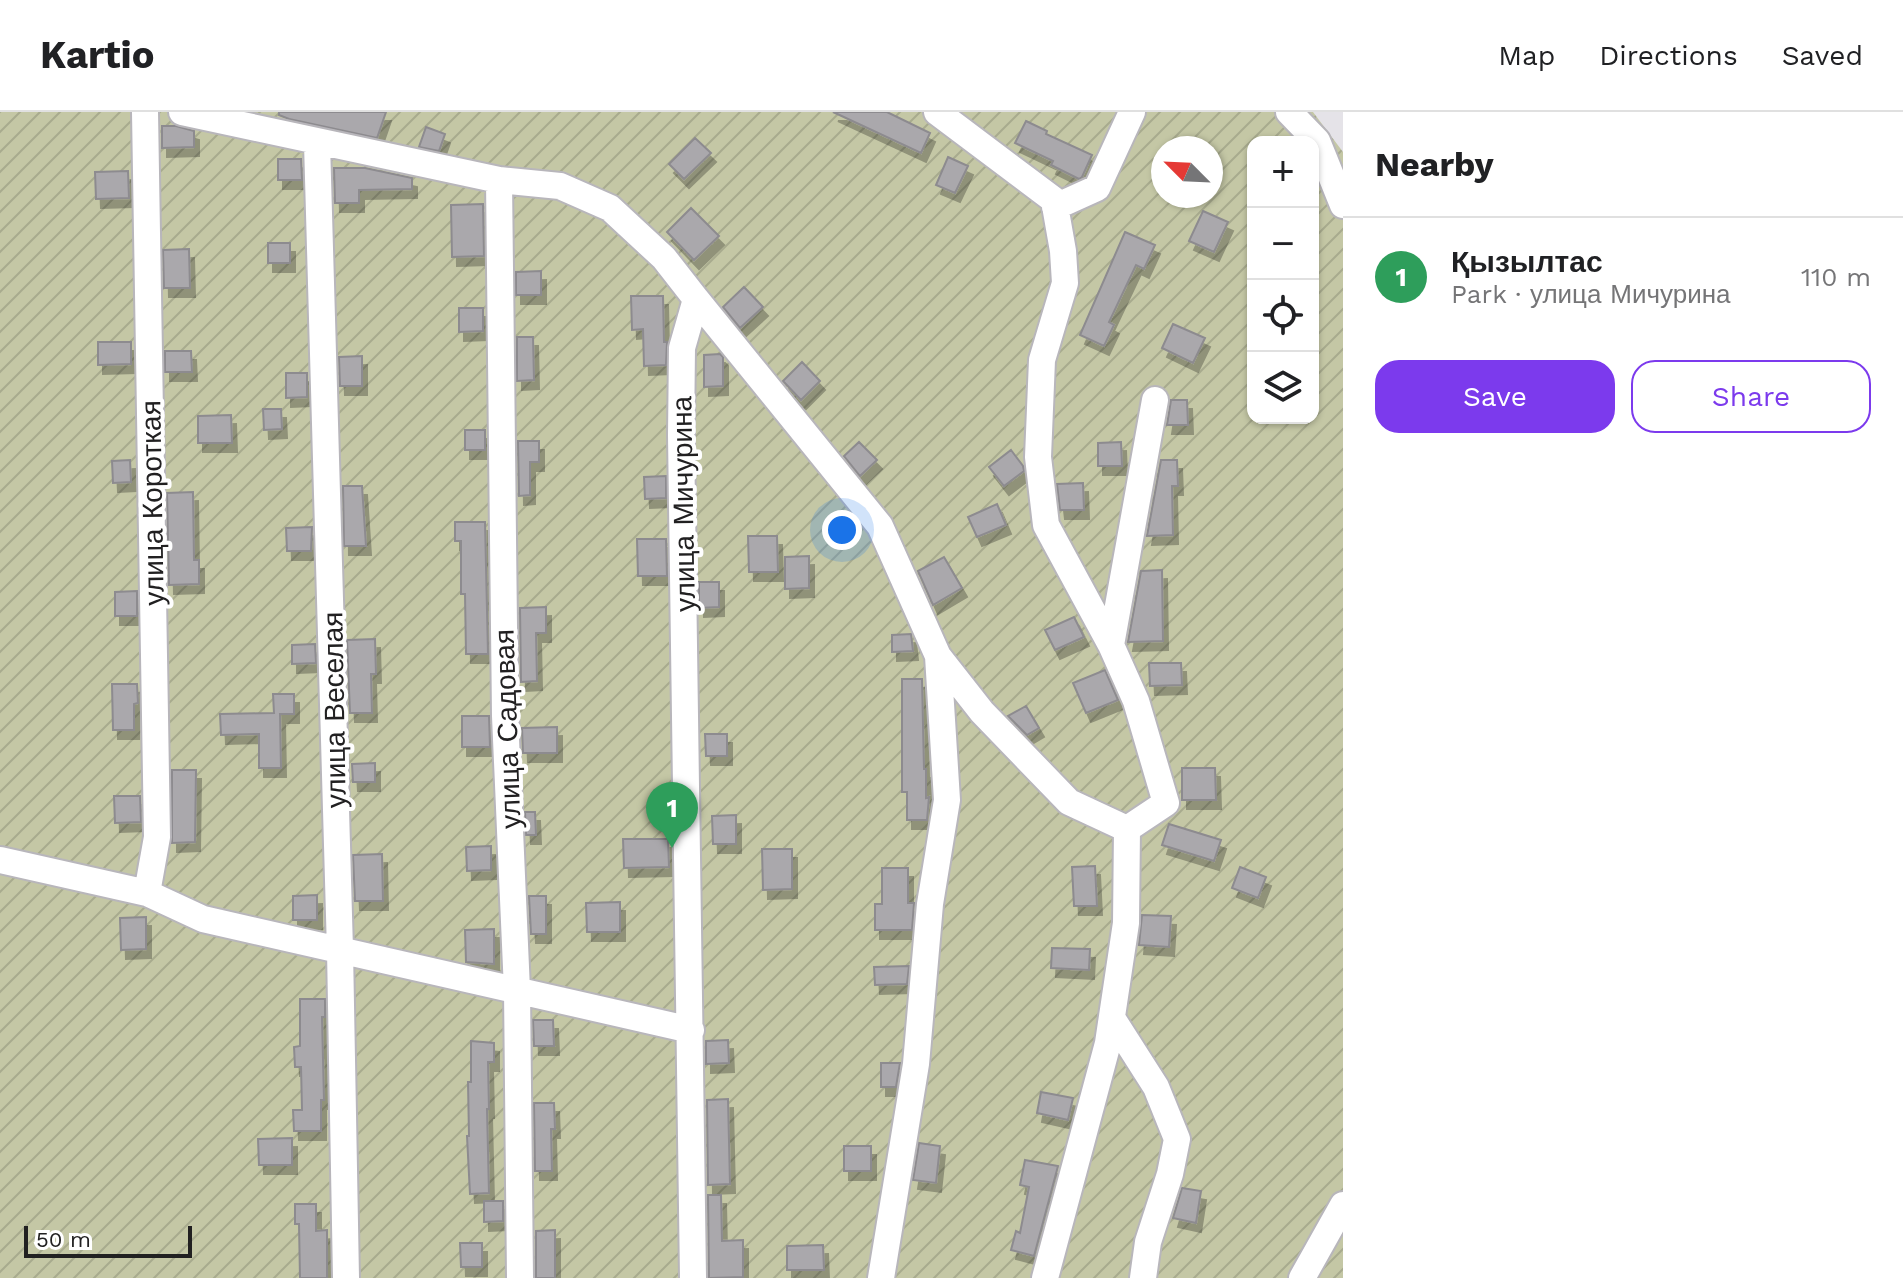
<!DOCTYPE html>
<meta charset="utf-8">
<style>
:root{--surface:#fff;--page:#f6f6f6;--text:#202124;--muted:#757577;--line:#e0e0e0;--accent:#7c3aed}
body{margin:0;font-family:"Work Sans",sans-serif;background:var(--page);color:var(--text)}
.controls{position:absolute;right:24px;top:24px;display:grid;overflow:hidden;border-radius:16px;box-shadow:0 2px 6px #0004}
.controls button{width:72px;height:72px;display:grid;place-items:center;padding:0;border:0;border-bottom:2px solid var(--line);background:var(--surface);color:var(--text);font:40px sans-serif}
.compass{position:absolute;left:1151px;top:24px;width:72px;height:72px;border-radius:50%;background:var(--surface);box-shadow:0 2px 6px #0004;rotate:294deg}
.scale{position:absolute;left:24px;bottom:20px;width:168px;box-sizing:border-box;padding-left:8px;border:4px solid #212021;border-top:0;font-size:22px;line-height:28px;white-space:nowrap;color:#212021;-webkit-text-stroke:6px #fff;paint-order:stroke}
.you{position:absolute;left:842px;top:418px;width:28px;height:28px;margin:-20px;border:6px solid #fff;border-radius:50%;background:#1a73e8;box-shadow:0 0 0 12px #1a73e833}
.badge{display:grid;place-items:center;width:52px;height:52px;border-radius:50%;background:var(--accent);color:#fff;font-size:26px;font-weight:700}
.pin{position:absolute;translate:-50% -66px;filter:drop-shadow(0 2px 4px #0008)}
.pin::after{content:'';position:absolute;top:42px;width:28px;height:24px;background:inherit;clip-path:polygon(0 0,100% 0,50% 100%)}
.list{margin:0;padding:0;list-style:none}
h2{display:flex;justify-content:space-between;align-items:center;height:104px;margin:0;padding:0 32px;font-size:34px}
h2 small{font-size:26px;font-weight:400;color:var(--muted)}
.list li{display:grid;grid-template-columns:52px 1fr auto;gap:24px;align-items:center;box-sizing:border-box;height:120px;padding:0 32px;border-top:2px solid var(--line)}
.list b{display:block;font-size:30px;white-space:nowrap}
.list p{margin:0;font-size:26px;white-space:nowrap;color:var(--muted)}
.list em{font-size:26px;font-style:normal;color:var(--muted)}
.actions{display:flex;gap:16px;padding:24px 32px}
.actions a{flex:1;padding:18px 0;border:2px solid var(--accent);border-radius:24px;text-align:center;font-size:28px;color:var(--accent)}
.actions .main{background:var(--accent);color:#fff}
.icon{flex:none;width:44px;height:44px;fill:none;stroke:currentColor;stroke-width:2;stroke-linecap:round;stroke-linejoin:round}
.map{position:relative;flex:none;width:1343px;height:1166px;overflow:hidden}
header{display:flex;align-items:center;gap:48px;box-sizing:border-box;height:112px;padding:0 40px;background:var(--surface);border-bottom:2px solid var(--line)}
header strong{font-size:38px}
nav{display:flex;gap:44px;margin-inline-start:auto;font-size:28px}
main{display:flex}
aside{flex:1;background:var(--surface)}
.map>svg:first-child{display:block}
.garden{fill:url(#garden-furrows);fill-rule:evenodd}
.building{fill:#aaa8ac;stroke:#8d8b8f;stroke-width:2;filter:url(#shadow)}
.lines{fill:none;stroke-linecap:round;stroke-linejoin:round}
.minor-casing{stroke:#b8b6bb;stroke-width:30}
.minor{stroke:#fff;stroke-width:26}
.labels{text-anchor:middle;stroke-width:8;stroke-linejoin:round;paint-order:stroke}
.street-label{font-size:28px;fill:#212021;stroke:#fff}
</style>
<header>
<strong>Kartio</strong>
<nav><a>Map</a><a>Directions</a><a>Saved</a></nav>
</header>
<main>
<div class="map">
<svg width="1343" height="1166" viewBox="0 0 1343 1166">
<defs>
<pattern id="garden-furrows" width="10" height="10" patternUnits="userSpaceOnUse" patternTransform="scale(2)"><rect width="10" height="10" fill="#c4c7a5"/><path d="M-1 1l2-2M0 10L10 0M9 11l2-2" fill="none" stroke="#a8ab8e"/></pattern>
<filter id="shadow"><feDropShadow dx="5" dy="9" stdDeviation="0" flood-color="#0004"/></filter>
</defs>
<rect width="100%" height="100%" fill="#e5e3e8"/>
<path class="garden" d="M0,0h1313l30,40v1126h-1343zM1253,30h60v276h-60zM1163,36h48v48h-48z"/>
<path class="building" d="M279,0h107l-9,26 -88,-19 -10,-4z
M833,0h54l43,21 -9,20z
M1026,9l21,10 -1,3 46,21 -10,22 -3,2 -28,-14 2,-4 -38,-18z
M162,14h14l18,5v16l-32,1z
M426,15l19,7 -6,17 -20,-4z
M695,26l16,15 -27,26 -15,-15z
M948,45l20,9 -13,27 -19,-8z
M278,47h23l1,21h-24z
M334,56h31l47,10v11l-53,1v13h-24z
M128,59l1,27 -33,1 -1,-27z
M483,92l1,52 -32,1 -1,-52z
M691,96l28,28 -25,24 -27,-28z
M1203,99l25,11 -14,30 -25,-11z
M1125,120l30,13 -11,24 -8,-4 -27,57 5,3 -10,21 -24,-11z
M268,131h22v20h-22z
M189,137l1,39h-26l-1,-38z
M541,159v24h-25v-23z
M744,175l19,20 -23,21 -17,-21z
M631,184h32l1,46h3l-1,23 -22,1 -1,-37 -11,1z
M459,196h24v23l-24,1z
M1173,212l32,14 -12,25 -31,-15z
M517,225h16l1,43 -17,1z
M98,230h33v22l-33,1z
M165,239h26l1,21h-27z
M720,242l3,3v29l-19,1v-32z
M362,244v30h-22l-1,-29z
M802,250l18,19 -19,19 -18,-19z
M286,261h21v24l-21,1z
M1171,288h16l1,25h-21z
M263,297h18l1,20 -18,1z
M231,303l1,28h-34v-27z
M465,318h20v20h-20z
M518,329h21v21h-9v33l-11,1z
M859,330l18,18 -17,16 -16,-20z
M1121,330l1,24h-24v-23z
M1011,338l12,16 1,5 -20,15 -15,-19z
M130,348l1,22 -18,1 -1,-22z
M1161,348h16l1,26h-6l1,49 -26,1z
M666,364v22l-21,1 -1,-22z
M1083,371l1,27h-24l-3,-26z
M343,374h19l4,60h-22z
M193,380l1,68h5v24l-30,1 -2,-92z
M997,392l9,21 -29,12 -9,-20z
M455,410h30l3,132h-22l-1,-60h-4v-53h-6z
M312,415l-1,24h-24l-1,-23z
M748,424h29l1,36h-29z
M637,427h29l1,37h-29z
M809,444v32l-24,1v-32z
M944,445l18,31 -29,17 -15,-34z
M1162,458l1,71 -35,1 13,-71z
M699,470h20v25l-20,1z
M137,479v25h-22v-24z
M546,495v26h-10l1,48 -16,1 -1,-74z
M1074,505l10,20 -29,13 -10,-20z
M911,522l2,17 -21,1v-17z
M375,527l1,35h-5l1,39h-22l-3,-73z
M315,532l1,19 -24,1v-19z
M1149,551h32l1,22 -32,1z
M1105,558l13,30 -32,13 -13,-30z
M902,567h20l2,90h2v29l3,-1 -2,23h-20v-28h-5z
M112,572h25l1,19 -4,1v26h-21z
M273,582h21v20h-14l1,54h-22v-34l-38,1 -1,-21 54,-1z
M1026,594l13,22 -12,7 -19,-19z
M462,604h27l1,31h-28z
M557,615v26h-34l-1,-25z
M705,622h22v22h-21z
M375,651v19h-22l-1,-18z
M1182,656h33l1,32h-34z
M172,658h24l-1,72 -23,1z
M114,684h26l1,26 -26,1z
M525,700h10l1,23h-10z
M736,703v29h-23l-1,-28z
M1169,712l52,16 -7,21 -52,-16z
M623,727h45l1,28 -45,1z
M491,734v24l-24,1 -1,-24z
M762,737h30v40l-29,1z
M382,742l1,47h-28l-2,-46z
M1095,754l2,40h-23l-2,-39z
M1240,755l26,10 -8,21 -26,-10z
M882,756h26v35h6l-2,27h-37v-26h7z
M317,783v25h-24v-24z
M529,784h17v38h-15z
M620,790v30h-33l-1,-29z
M1142,803l29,1 -2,31 -30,-2z
M146,805v32l-25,1 -1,-32z
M494,817v35l-28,-2 -1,-32z
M1052,836l38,1 -1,21 -38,-2z
M909,854l-2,18 -32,1 -1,-18z
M300,887h25v18h-3l2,83h-3v31h-27l-1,-21h9l-1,-43h-6l-1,-20 6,-1z
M533,908h20l1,26h-20z
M728,928l1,23 -23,1v-23z
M471,929l23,2v19h-6l1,47h-2l2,84 -19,1 -3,-58h2l-1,-54h3z
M881,951h19l-4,24h-15z
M1041,980l32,6 -5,22 -31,-7z
M728,987l2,85 -22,1 -1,-85z
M534,991h20l1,26h-4l1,42h-17z
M292,1026v27h-33l-1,-26z
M919,1031l21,3 -4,37 -23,-3z
M844,1034h27v25h-27z
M1025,1048l33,6 -24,90 -23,-6 5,-19 4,2 9,-46 -9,-2z
M1182,1076l19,3 -5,32 -23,-5z
M708,1083h13l1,46 21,-1v37l-34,1z
M484,1089h19v20l-19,1z
M295,1092h21v27l11,-1v48h-27l-1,-54h-4z
M555,1118v48h-19v-47z
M460,1131h22v24h-21z
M823,1133l1,25h-37v-24z"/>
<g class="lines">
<defs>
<path id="minor" d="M145,0l12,725 -10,56
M182,0l317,68 61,6 50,22 54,50 32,41 -14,49 -1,87 12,843
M937,0l117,88 9,51 2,32 -23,77 -4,97 8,68 65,120 25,56 30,102 -39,26 -1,94 -18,120 -63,235
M1289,0l28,29 26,64
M317,31l23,807 6,328
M499,68l6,536 12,274 3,288
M1055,95l42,-19 35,-76
M696,187l184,227 58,130 44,56 87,90 58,27
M1111,533l44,-245
M0,748l147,33 56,26 488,111
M1112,906l44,69 21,52 -7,35 -22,68 -5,36
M881,1166l35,-214 14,-160 17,-104 -9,-144
M1302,1166l41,-73"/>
</defs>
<use href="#minor" class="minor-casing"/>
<use href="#minor" class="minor"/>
</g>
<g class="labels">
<g class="street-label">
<text transform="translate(152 391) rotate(-91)" y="10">улица Короткая</text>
<text transform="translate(683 392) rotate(-91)" y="10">улица Мичурина</text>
<text transform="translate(334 598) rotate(-91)" y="10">улица Веселая</text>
<text transform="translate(507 617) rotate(-92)" y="10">улица Садовая</text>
</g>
</g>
</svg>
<div class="controls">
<button>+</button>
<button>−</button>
<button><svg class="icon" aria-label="locate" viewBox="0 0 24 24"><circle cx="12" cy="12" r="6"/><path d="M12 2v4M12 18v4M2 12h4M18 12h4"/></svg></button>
<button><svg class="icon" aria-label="layers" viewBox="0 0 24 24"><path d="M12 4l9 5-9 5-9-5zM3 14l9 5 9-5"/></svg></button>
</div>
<svg class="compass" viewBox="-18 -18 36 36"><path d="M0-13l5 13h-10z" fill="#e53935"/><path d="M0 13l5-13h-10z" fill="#757577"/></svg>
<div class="scale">50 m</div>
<div class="you"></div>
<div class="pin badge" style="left:672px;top:736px;background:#2e9e5b">1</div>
</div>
<aside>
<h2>Nearby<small></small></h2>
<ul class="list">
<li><span class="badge" style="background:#2e9e5b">1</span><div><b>Қызылтас</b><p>Park · улица Мичурина</p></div><em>110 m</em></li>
</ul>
<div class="actions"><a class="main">Save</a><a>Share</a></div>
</aside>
</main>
